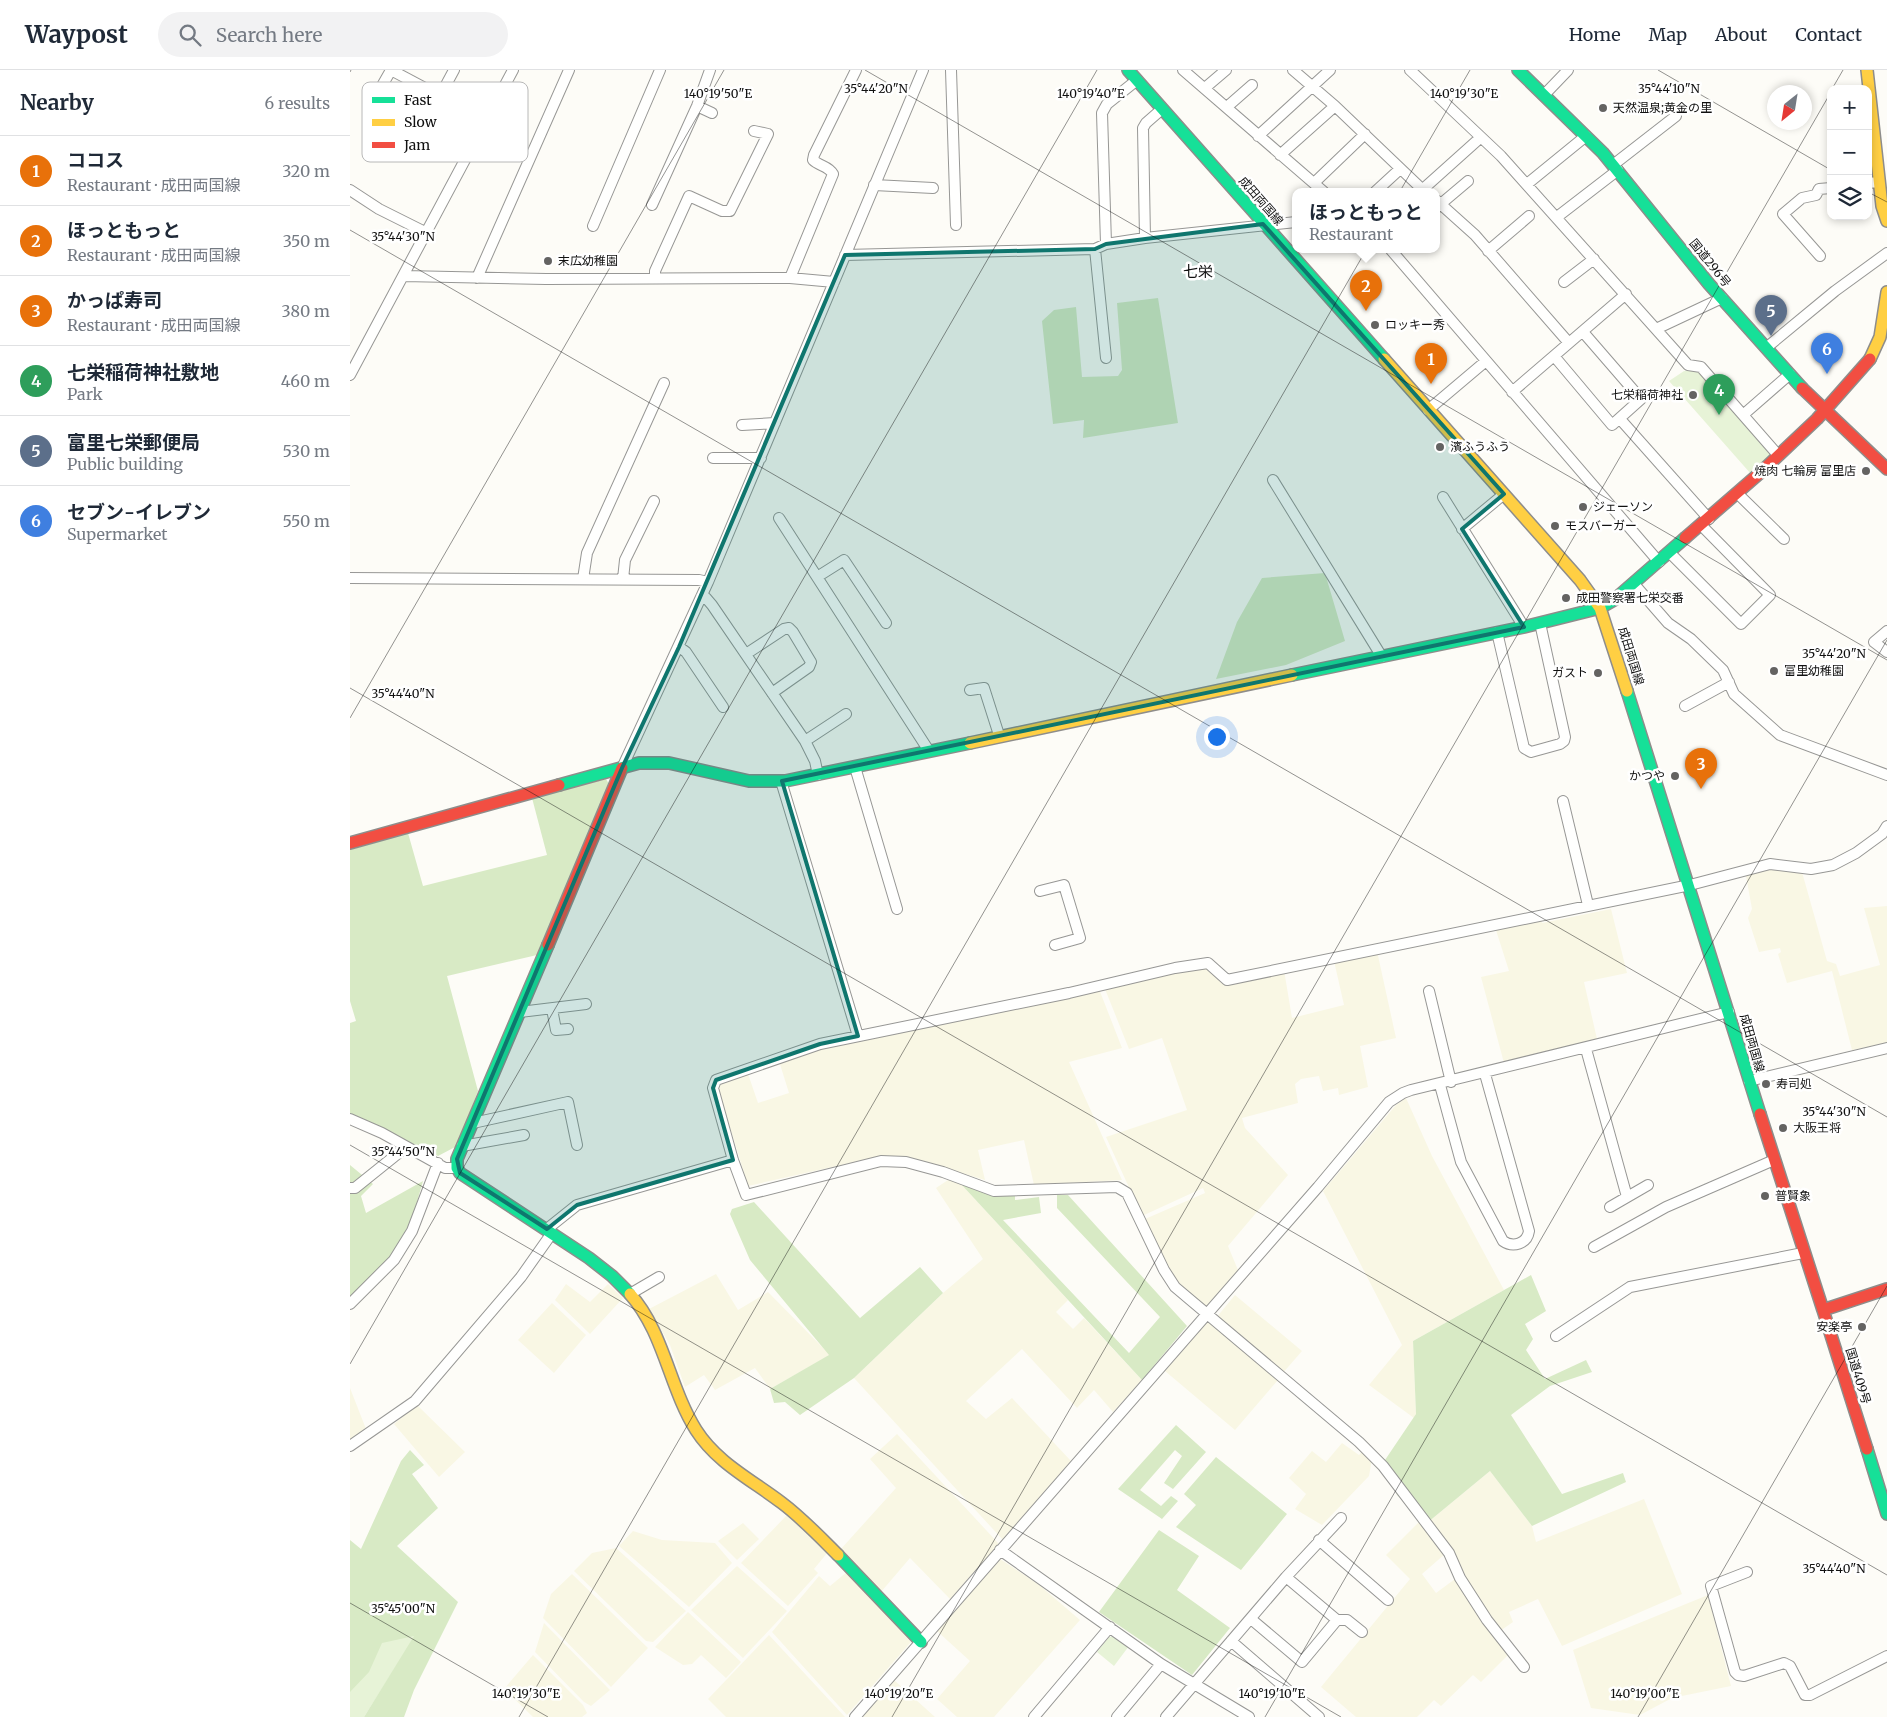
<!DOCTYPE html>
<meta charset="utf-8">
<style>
:root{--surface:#fff;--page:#f2f2f3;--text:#1f2937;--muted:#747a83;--line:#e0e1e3;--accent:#646362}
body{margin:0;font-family:Merriweather,"Noto Sans JP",serif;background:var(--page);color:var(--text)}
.controls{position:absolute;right:15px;top:15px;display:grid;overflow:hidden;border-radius:10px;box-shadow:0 2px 8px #0003}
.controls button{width:45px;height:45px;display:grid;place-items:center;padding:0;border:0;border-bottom:1px solid var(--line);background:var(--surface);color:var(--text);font:25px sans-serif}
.compass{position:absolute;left:1417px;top:15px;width:45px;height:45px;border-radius:50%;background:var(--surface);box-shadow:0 2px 8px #0003;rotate:210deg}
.you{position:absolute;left:866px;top:666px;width:18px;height:18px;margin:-12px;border:4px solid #fff;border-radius:50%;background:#1a73e8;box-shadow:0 0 0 8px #1a73e833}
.badge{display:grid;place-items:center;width:32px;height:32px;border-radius:50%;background:var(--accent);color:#fff;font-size:16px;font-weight:700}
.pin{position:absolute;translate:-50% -41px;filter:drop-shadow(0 1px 2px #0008)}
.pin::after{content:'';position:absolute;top:26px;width:18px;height:15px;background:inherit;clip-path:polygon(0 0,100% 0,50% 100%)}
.popup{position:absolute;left:942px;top:118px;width:148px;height:65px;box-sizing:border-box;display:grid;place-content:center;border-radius:10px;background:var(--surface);filter:drop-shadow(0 1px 4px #0005);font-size:16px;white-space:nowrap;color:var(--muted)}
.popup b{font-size:19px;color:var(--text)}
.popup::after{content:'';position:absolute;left:50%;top:100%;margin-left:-10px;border:10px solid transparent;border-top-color:var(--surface)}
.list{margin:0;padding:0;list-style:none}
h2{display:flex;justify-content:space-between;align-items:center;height:65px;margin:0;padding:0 20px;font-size:21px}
h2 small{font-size:16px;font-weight:400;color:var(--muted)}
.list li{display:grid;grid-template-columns:32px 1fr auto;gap:15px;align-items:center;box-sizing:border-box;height:70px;padding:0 20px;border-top:1px solid var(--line)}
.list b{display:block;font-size:19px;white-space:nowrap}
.list p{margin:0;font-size:16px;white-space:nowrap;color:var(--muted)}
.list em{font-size:16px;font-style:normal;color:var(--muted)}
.icon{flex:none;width:28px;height:28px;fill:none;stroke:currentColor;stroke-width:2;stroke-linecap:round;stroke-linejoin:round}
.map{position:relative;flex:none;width:1537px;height:1647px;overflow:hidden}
header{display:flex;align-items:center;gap:30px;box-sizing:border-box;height:70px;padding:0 25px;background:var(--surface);border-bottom:1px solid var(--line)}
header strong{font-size:24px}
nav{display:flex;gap:28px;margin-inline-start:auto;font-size:18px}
.search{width:350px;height:45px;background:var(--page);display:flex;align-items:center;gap:12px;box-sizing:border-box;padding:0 18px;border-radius:28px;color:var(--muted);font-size:19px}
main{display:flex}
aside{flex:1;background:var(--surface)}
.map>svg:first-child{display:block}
.farmland{fill:#f9f7e4}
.green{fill:#e7f3d7}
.forest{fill:#d8eac5}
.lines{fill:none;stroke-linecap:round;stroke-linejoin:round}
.street-casing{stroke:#979795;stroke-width:12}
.fast-casing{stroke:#8e8d8b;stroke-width:14}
.slow-casing{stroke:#8e8d8b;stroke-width:14}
.jam-casing{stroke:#8e8d8b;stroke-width:14}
.street{stroke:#fffffe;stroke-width:10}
.fast{stroke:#16e098;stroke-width:11}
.slow{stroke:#ffcf43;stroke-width:11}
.jam{stroke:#f24e42;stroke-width:11}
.marked{fill:#0f766e;fill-opacity:0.2;stroke:#0f766e;stroke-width:4;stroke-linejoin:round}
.ticks{fill:none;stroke:#111;stroke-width:1;stroke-opacity:0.45}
.poi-dot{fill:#646362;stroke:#fff;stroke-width:2}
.labels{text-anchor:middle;stroke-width:5;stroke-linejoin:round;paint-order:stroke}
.poi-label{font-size:12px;fill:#111;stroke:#fff;text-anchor:start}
.street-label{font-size:12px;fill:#111;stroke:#fff}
.quarter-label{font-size:15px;fill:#111;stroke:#fff}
.key{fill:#fff;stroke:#b8b8b8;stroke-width:1}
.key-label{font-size:14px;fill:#111}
.ticks-label{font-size:12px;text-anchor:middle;fill:#111;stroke:#fff;stroke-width:5;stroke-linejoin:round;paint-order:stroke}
</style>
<header>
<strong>Waypost</strong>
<div class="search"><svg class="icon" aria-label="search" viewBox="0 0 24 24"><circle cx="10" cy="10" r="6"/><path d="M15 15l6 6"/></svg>Search here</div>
<nav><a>Home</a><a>Map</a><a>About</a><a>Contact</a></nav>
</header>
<main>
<aside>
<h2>Nearby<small>6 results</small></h2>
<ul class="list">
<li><span class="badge" style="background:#e8710a">1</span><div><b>ココス</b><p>Restaurant · 成田両国線</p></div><em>320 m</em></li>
<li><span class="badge" style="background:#e8710a">2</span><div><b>ほっともっと</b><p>Restaurant · 成田両国線</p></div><em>350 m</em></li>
<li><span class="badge" style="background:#e8710a">3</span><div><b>かっぱ寿司</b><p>Restaurant · 成田両国線</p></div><em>380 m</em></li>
<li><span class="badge" style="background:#2e9e5b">4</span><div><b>七栄稲荷神社敷地</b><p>Park</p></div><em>460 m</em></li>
<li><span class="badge" style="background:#5c6f8a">5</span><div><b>富里七栄郵便局</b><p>Public building</p></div><em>530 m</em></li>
<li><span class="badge" style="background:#3f7fe0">6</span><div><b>セブン-イレブン</b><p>Supermarket</p></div><em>550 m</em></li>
</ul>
</aside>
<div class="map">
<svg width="1537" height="1647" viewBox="0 0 1537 1647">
<rect width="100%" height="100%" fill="#fdfcf7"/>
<path class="farmland" d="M1421,797l31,5 25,89 9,3 4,12 40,-11 -16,-57 23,-2v137l-35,7 -20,-79 -45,12 -9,-29 3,-2 -1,-4 -21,4 -11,-34 4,-9 -6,-33z
M1261,839l16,64 -43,9 13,57 -93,24 -23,-86 28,-6 -14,-44 45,-10 2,6z
M1027,881l19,87 -36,8 8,41 -29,8 -1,-7 -15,3 -4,-15 -18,3 -6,5 3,19 -56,15 3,10 43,47 -60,71 10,24 -33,38 -24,-21 -16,-23 -20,-45 60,-26 -2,-5 -61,28 -36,-79 81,-27 -25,-72 -33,11 -24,-60 90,-20h12l16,15 61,-14 8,48 52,-13 -10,-44z
M749,919l23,59 -53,14 53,118 -88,5 -10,-45 -46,10 7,30 -57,-17 -51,-6 -129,29 -31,-101 30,-14 11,32 31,-10 -10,-32 60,-18z
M1056,1028l26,58 72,134 -91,51 3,73 -2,4 -45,-33 33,-40 -79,-154 73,-86z
M601,1108l9,5 108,117 -12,12 17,17 11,-11 58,62 -29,32 -19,-22 -17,18 -55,-59 -56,52 20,18 26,-21 59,63 -68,79 -149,-162 89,-85 40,-34 -47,-71z
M366,1204l22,36 30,-18 62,63 -60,34 -15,-21 -40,22 -11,-15 -19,12 -15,-42 -21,-36z
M216,1214l24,18 18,-18 15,14 -33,36 -35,-34z
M885,1225l67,56 -20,23 -66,-56z
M202,1233l34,32 -32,38 -36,-33z
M859,1250l69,60 -43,50 -70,-59z
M0,1318l16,41 -16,13z
M67,1335l48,47 -26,25 -45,-53z
M547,1364l102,110 -49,55 -40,-41 -29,34 -41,-42 56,-62 -26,-29z
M992,1373l17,12 4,-4 9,8 -3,17 -47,49 -27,-16 11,-15 -17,-16 23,-27 14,11z
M1140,1401l42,55 4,16 108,-43 38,95 -120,52 -24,-47 -29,13 4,10 -13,9 -73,-108z
M437,1445l41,37 -14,17 4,4 -30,33 -47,-43z
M1069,1452l26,32 -23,20 14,19 19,-14 54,75 -28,28 -8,-7 -32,31 -7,-6 -17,17h-61l-35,-30 89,-108 -24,-24z
M393,1453l16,16 -22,21 -19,-19z
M283,1461l29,9 53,3 17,20 -43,44 -70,-61z
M266,1478l70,63 -33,31 -7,-1 -72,-70 18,-18z
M650,1489l38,25 42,36 -86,97h-37l-20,-18 33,-38 -33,-30z
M387,1496l50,45 -44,47 -52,-48z
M497,1502l64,70 -64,73 -75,-83 47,-56 11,10z
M222,1504l76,74 -37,39 -68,-69 8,-24z
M1358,1525l23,91 -59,12 -32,17 -49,-7 -18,-58z
M338,1542l53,50 -15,16 -25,-23 -9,9 -9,1 -28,-18z
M194,1553l66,67 -19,16 -7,-4 -49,-50z
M419,1565l76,82h-119l-18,-18z
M183,1585l50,50 4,8 -5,4h-49l-29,-28z
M544,1610l41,37h-72z"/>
<path class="green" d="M1349,299l69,80 2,6 -19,19 -82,-93 15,-10z
M0,1561l65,5 -51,81h-14z
M766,1566l13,10 -15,20 -17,-14 12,-15z"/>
<path class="forest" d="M808,228l20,125 -95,15 1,-18 -31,4 -11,-103 12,-11 22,-3 6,70 36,-1 4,-6 -5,-67z
M975,503l20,68 -59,24 -70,14 21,-57 25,-44z
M256,709l3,5 -72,171 -90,21 31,115 -21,55 -19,10 -88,-42v-91l6,-2 -6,-20v-151l58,-17 15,53 124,-31 -15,-57z
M0,1095l23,19 -12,12 5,17 57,-32 -14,49 -16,29 -43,38z
M610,1113l55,11v6l24,-3 2,16 -38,7 126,133 31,-36 -103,-109v-13h11l119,131 -45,54z
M404,1132l106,116 60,-51 23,26 -89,85 -54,37 -15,-13 -11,1 -4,-14 59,-34 -79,-95 -20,-46 2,-5z
M1181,1205l15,36 -21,13 8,15 -7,11 19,29 41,-19 6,12 -42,14 -39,29 51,79 61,-21 3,9 -94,44 -42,-55 -63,52 -30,-28 -12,-35 31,-46 -3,-73z
M826,1355l30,27 -33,37 -9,-6 18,-27 -7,-6 -35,40 21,16 10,-10 7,5 -16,18 -44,-30z
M60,1380l14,15 -12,9 26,34 -41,38 61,56 -44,88 -10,27h-40l50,-81 -32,7 -13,29 -19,20v-152l11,9 40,-88z
M866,1387l71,57 -46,56 -65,-43 20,-22 -12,-11z
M809,1460l40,26 -22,34 53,38 -38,47 -93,-63z"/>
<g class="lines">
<defs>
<path id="street" d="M41,0l96,51
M601,0l5,155
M833,0l141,122
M943,0l42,36 90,86
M1060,0l91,86 187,209 13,2 77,88
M856,17l20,-17
M1194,25l24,-25
M90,26l14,-26
M25,28l16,-28
M347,36l15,7
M878,36l24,-21
M69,54l-15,-8 15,-31
M908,66l72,-66
M930,85l55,-49
M1263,95l63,-49
M964,113l51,-49
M1518,113l11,-1
M1177,114l59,-48
M524,115l59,3
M0,120l29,19 48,24
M1072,120l58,-52
M1025,122l25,-23
M1086,130l39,35 94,108
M302,135l45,-99 13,-36
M1086,138l32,-27
M1207,147l61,-47
M243,156l67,-156
M795,168l-2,-110 3,-5 16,-14
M756,174l-4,-131 5,-9 30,-24
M745,179l11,109
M1041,180l268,312
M1138,181l41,-35
M495,185l250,-6 11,-5 39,-6 151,-16
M1470,186l-37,-42 19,-16 14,-3 3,-6 12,-1
M54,206l142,3 244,-1 44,4
M305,207v-6l34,-75 33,15h8l38,-77 -14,-3
M127,208l92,-208
M440,208l43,-104c-4,-8 -14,-8 -20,-14l1,-5 42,-85
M1214,212l30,-23
M1306,259l66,-31
M1416,278l69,-57 52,-38
M1204,286l58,69 29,-26 -58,-67
M0,305l163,-305
M1162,322l114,-98
M1078,340l58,-49
M1393,345l47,-41
M1270,349l89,100
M392,355l33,-2
M363,388h48
M923,410l109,177
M1387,423l47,46
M1093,427l81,130
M429,448l150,233
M1112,459l42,-35
M1320,483l71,71 29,-29 -69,-70
M467,507l27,-17 42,63
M0,508l349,2 9,2
M233,509l4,-26 77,-170
M273,509l2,-19 29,-59
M1284,514l34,39 23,16 32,31 11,24 46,41 107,40
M351,527l5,1 6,7 93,136 10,20 3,14
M1537,561l-13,11 13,10
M1147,562l27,116 7,4 29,-8 4,-3 1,-4 -25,-114
M329,577l7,5 37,55
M396,584l38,-25 5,-1 4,4 18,30 -2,5 -37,26
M620,620l14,-2 15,47
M1335,636l44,-24
M455,671l41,-27
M505,697l42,142
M272,698l86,-186 215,-512
M431,711l77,255
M1213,731l25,104
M690,821l24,-6 16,53 -25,7
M1079,921l22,91
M202,939l4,21 12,-1
M170,942l66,-8
M1236,979l41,148
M1399,1011l138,-33
M1090,1015l21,77 42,79c10,7 24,3 26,-10l-44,-157
M0,1049l32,14 63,35h12
M123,1053l95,-21 9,43
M112,1076l62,-11
M0,1118h5l51,-41
M1260,1137l38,-22
M197,1159l30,-24 156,-45
M1244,1177l72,-40 108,-47
M280,1224l29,-17
M0,1234l44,-44 18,-29 26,-68
M1206,1266l74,-49 173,-34
M0,1376l65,-45 106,-124 31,-44
M969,1470l69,60
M650,1480l161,114 88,53
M1397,1502l-36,14 24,86 3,3 6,1 40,-13 6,3 15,29h5l77,-39
M901,1549l51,43 35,-42 -51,-43
M987,1550h10l15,12
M881,1571l88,76
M1174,1597l-37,-47 -27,-42 -11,-25 -66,-87 -24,-24 -184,-155 -11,-17 -37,-77 -10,-6 -123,4 -51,-19 -37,-10 -25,-1 -135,34 -13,-35 -20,-72 3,-8 104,-36 249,-51 106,-25 33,-5 19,17 463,-95 80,-21 41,5 22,-4 23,-12 26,-19 5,-8
M505,1647l463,-530 71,-85 14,-9 8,-3 318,-78
M684,1647l76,-90
M767,1647l44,-53
M816,1647l120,-140 55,-59"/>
<path id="fast" d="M778,0l256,289
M1168,0l85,83 106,131 93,104
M942,605l232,-48 76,-19 14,-8 71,-62
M1277,621l133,423
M209,715l80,-22h30l80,18h36l185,-38
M198,875l-91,214v9l3,5 129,85 23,18 18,18
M1517,1379l20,65
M488,1485l83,87"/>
<path id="slow" d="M1517,0l15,136 5,15
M1034,289l196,221 20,28 27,83
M1520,289l10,-22 7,-45
M620,673l322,-68
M280,1224c34,38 39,93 66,136 21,33 56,50 86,73 20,15 38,34 56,52"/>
<path id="jam" d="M1452,318l85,81
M1335,468l76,-66 56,-53 53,-60
M0,773l209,-58
M198,875l74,-177
M1410,1044l63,196
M1517,1379l-44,-139 64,-21"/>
</defs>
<use href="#street" class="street-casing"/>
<use href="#fast" class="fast-casing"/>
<use href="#slow" class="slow-casing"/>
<use href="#jam" class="jam-casing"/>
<use href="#street" class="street"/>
<use href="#fast" class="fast"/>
<use href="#slow" class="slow"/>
<use href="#jam" class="jam"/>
</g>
<path class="marked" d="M913,154l241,270 -42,35 62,98 -742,154 76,255 -38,8 -104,36 -3,8 20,72 -156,45 -30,24 -87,-56 -3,-14 165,-391 57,-121 166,-392 250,-6 11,-5z"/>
<path class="ticks" d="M515,0l1022,590M1308,0l173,100M0,2l1,-2M1482,19l11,-19M1518,122l19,10M0,160l1537,887M0,618l1537,887M0,648l374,-648M0,1075l991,572M0,1294l747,-1294M0,1533l198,114M169,1647l951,-1647M542,1647l939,-1625M915,1647l622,-1077M1288,1647l249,-431"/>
<g class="poi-dot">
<circle cx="1253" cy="38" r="5"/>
<circle cx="198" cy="191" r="5"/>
<circle cx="1025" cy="255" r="5"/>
<circle cx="1343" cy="325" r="5"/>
<circle cx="1090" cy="377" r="5"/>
<circle cx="1516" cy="401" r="5"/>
<circle cx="1233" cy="437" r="5"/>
<circle cx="1205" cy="456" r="5"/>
<circle cx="1216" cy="528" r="5"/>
<circle cx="1424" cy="601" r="5"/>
<circle cx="1248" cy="603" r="5"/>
<circle cx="1325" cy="706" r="5"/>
<circle cx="1416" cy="1014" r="5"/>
<circle cx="1433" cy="1058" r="5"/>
<circle cx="1415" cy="1126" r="5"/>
<circle cx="1512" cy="1257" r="5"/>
</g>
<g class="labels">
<g class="poi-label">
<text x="1263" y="42">天然温泉;黄金の里</text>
<text x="208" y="195">末広幼稚園</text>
<text x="1035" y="259">ロッキー秀</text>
<text x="1333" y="329" text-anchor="end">七栄稲荷神社</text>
<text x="1100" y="381">濱ふうふう</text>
<text x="1506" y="405" text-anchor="end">焼肉 七輪房 富里店</text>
<text x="1243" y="441">ジェーソン</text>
<text x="1215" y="460">モスバーガー</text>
<text x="1226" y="532">成田警察署七栄交番</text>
<text x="1434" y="605">富里幼稚園</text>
<text x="1238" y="607" text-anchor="end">ガスト</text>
<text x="1315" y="710" text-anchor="end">かつや</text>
<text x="1426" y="1018">寿司処</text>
<text x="1443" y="1062">大阪王将</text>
<text x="1425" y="1130">普賢象</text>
<text x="1502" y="1261" text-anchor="end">安楽亭</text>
</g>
<g class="street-label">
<text transform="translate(911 131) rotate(49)" y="4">成田両国線</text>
<text transform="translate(1360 193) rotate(51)" y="4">国道296号</text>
<text transform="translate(1281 586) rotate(73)" y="4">成田両国線</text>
<text transform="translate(1402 973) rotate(74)" y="4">成田両国線</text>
<text transform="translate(1508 1306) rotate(73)" y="4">国道409号</text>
</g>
<g class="quarter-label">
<text x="848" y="207">七栄</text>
</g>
</g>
<rect x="12" y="12" width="166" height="80" rx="8" class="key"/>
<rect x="22" y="27" width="23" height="6" fill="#16e098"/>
<rect x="22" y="49" width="23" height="7" fill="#ffcf43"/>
<rect x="22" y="72" width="23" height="6" fill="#f24e42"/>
<g class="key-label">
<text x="54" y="35">Fast</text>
<text x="54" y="57">Slow</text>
<text x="54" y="80">Jam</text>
</g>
<g class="ticks-label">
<text x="526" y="23">35°44'20"N</text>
<text x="1319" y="23">35°44'10"N</text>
<text x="368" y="28">140°19'50"E</text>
<text x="741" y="28">140°19'40"E</text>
<text x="1114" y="28">140°19'30"E</text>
<text x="53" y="171">35°44'30"N</text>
<text x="1484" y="588">35°44'20"N</text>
<text x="53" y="628">35°44'40"N</text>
<text x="1484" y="1046">35°44'30"N</text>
<text x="53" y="1086">35°44'50"N</text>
<text x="1484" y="1503">35°44'40"N</text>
<text x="53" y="1543">35°45'00"N</text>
<text x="176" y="1628">140°19'30"E</text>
<text x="549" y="1628">140°19'20"E</text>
<text x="922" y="1628">140°19'10"E</text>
<text x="1295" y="1628">140°19'00"E</text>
</g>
</svg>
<div class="controls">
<button>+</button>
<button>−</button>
<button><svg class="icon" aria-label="layers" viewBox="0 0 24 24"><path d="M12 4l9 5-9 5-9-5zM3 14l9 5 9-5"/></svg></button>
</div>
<svg class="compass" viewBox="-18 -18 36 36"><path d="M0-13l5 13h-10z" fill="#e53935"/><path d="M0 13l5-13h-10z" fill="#747a83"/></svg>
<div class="you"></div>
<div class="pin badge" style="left:1081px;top:314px;background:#e8710a">1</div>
<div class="pin badge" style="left:1016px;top:241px;background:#e8710a">2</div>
<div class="popup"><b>ほっともっと</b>Restaurant</div>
<div class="pin badge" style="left:1351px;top:719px;background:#e8710a">3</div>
<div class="pin badge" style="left:1369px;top:345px;background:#2e9e5b">4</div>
<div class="pin badge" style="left:1421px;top:266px;background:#5c6f8a">5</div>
<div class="pin badge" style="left:1477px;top:304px;background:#3f7fe0">6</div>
</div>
</main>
